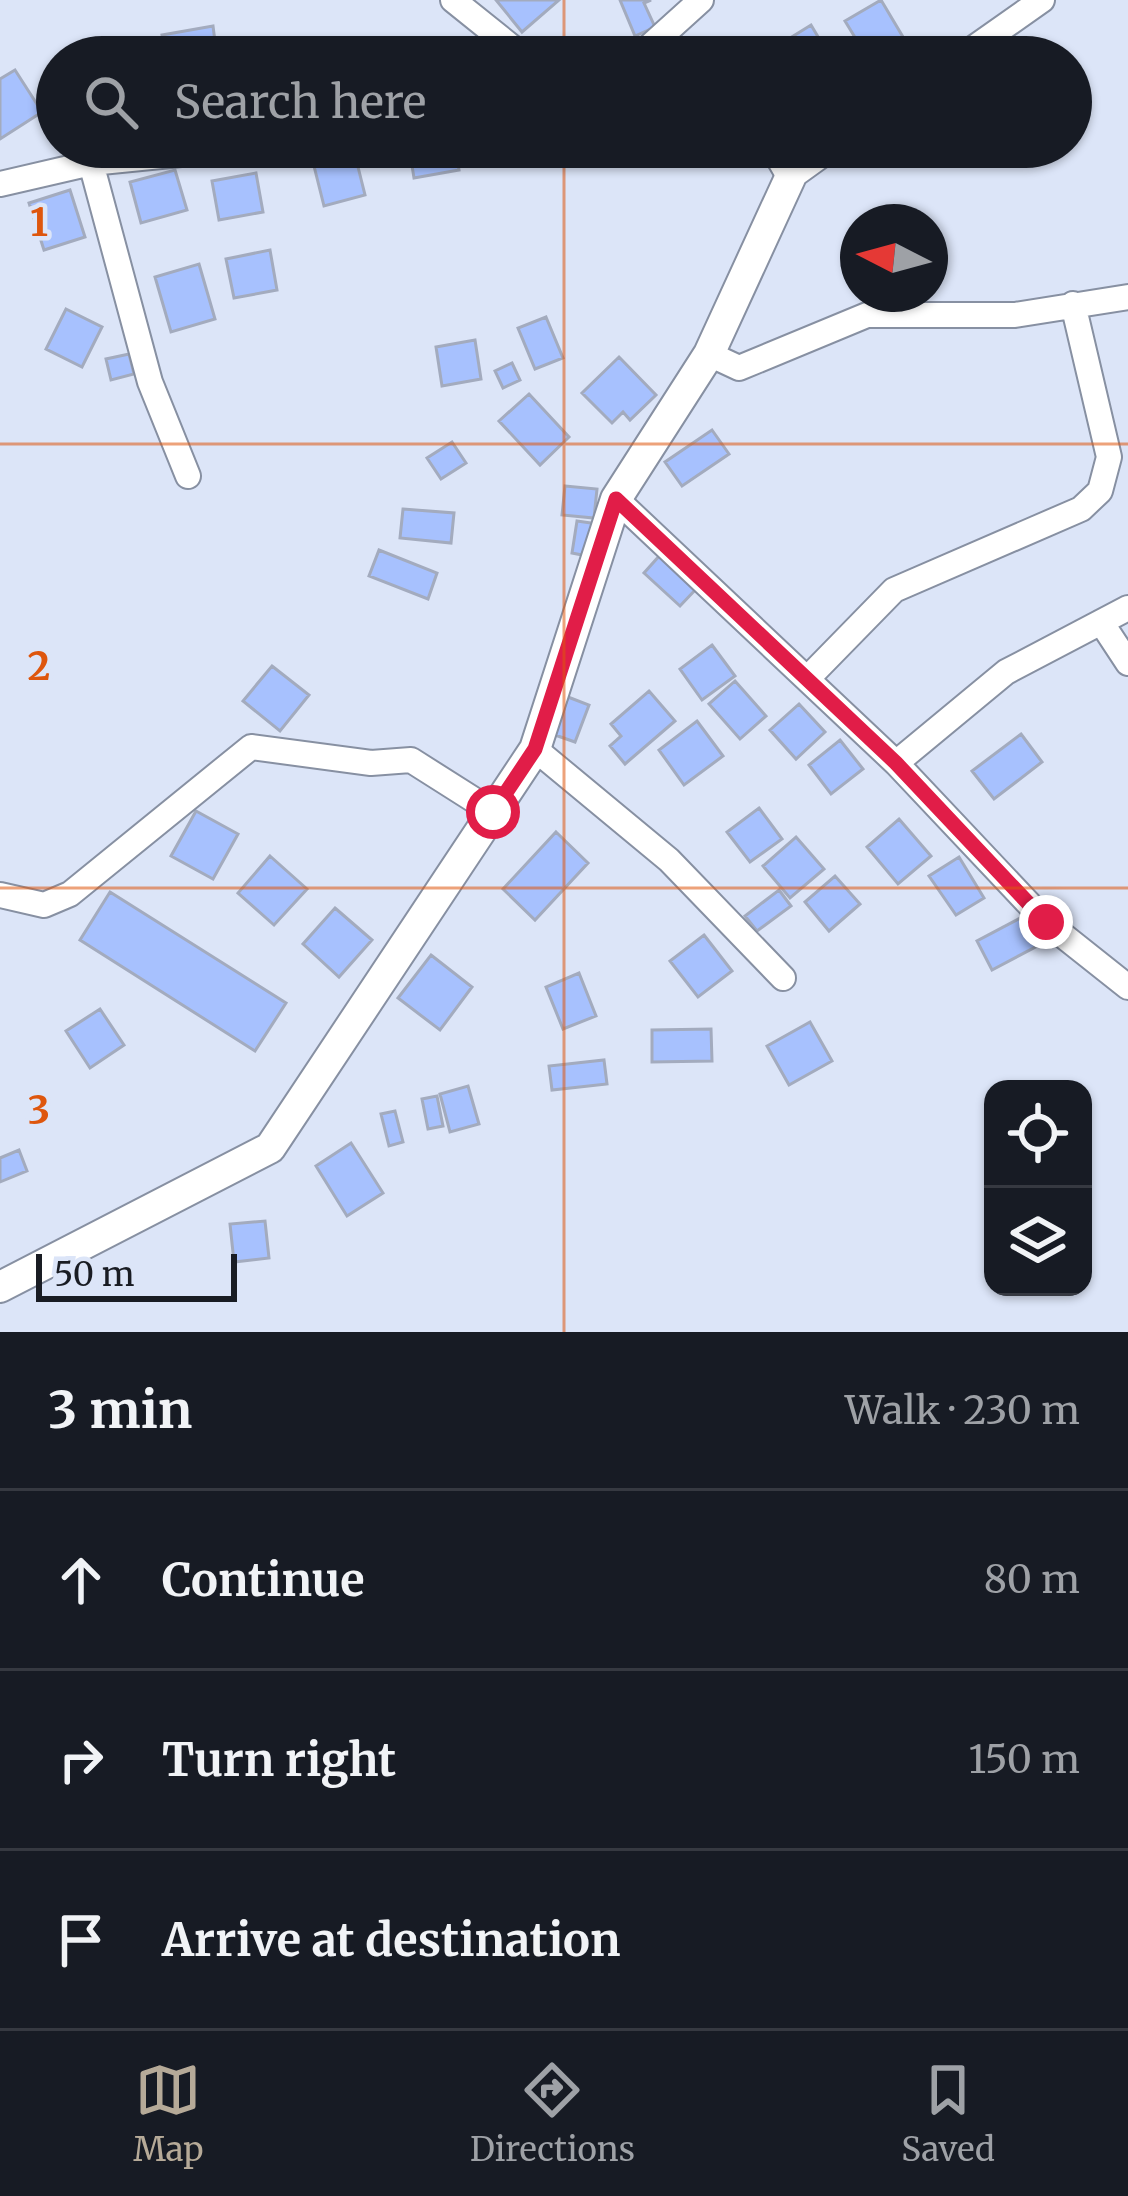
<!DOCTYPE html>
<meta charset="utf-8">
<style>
:root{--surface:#171b24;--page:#20242c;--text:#f1f3f6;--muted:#9ea1a6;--line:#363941;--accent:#b6aa98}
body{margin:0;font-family:Merriweather,serif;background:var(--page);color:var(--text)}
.controls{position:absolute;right:36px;bottom:36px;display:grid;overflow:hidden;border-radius:24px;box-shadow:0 3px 9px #0004}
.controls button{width:108px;height:108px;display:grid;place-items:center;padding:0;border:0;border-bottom:3px solid var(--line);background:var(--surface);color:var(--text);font:60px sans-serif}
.compass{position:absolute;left:840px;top:204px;width:108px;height:108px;border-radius:50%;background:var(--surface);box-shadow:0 3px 9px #0004;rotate:276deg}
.scale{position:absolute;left:36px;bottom:30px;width:201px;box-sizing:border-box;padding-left:12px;border:6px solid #191c23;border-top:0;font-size:33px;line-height:42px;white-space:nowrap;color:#191c23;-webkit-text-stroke:9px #dce5f8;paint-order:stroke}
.stop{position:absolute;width:36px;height:36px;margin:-27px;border:9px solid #e11d48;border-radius:50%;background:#fff}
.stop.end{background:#e11d48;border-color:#fff;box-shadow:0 3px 12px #0008}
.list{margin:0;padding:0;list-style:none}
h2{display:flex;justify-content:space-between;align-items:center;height:156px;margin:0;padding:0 48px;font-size:51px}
h2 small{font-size:39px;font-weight:400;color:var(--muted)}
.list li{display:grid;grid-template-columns:78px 1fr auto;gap:36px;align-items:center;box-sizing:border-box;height:180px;padding:0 48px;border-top:3px solid var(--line)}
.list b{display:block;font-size:45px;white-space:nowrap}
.list em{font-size:39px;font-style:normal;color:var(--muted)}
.icon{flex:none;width:66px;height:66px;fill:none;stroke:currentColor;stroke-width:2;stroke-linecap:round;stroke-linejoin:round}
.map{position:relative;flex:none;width:1128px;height:1332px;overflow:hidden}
.search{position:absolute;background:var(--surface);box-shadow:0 3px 9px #0004;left:36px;right:36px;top:36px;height:132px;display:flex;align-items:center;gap:30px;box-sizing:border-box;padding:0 42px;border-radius:66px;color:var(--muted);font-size:45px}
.sheet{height:696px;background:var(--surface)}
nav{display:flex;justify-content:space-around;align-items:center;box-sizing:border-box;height:168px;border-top:3px solid var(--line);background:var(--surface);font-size:33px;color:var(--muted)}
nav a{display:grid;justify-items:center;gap:6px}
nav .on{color:var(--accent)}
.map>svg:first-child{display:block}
.building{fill:#a7c1fe;stroke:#a3abbe;stroke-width:3}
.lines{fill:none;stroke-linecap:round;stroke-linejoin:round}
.minor-casing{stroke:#8790a2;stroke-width:28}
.tertiary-casing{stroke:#8790a2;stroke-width:34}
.minor{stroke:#fff;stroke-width:24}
.tertiary{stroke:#fff;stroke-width:30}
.route{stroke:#e11d48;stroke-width:15}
.grid{fill:none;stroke:#de560d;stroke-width:3;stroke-opacity:0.55}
.grid-label{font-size:39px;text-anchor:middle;font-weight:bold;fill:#de560d;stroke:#dce5f8;stroke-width:9;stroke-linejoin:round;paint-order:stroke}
</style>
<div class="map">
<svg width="1128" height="1332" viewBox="0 0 1128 1332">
<rect width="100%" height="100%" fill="#dce5f8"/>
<path class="building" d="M496,0h63l-37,32z
M620,0h31l-7,3 11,24 -20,9z
M881,0l22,37 -36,20 -22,-36z
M811,25l19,32h-50l-6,-9z
M213,26l4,31h-51l-4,-22z
M15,70l27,42 -42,27v-60z
M409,147h46l4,23 -45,8z
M490,147h57l2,11 -56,8z
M354,151l11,44 -41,11 -11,-44z
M175,170l12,40 -46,13 -11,-41z
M256,173l7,39 -44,8 -7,-39z
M70,190l15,47 -41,13 -15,-47z
M270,250l7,40 -43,8 -8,-39z
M199,264l16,55 -44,13 -16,-55z
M66,309l36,18 -20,40 -36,-18z
M546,317l17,41 -28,11 -17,-41z
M475,340l6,39 -39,7 -6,-39z
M129,354l5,20 -23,6 -5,-21z
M619,357l37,38 -26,25 -7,-8 -11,11 -30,-30z
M512,363l8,17 -17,8 -8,-17z
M529,394l40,43 -29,28 -41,-44z
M712,430l17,24 -47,32 -17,-24z
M452,442l14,21 -25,16 -14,-21z
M565,486l32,3 -3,29 -32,-3z
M403,509l51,4 -3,30 -51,-5z
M577,521l21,3 -6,33 -20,-4z
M379,550l58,23 -9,26 -59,-23z
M661,554l36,34 -17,18 -36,-33z
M712,645l23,31 -33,24 -22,-31z
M272,666l37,29 -29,36 -37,-30z
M735,681l31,35 -26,23 -31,-35z
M649,691l26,30 -50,43 -15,-18 11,-10 -10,-12z
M568,697l21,8 -14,37 -20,-7z
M799,704l26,28 -29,27 -26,-29z
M697,721l26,35 -39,29 -25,-35z
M1021,734l21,28 -48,37 -22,-28z
M840,740l23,29 -32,25 -22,-29z
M759,808l23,31 -32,23 -23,-30z
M196,811l42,23 -25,45 -42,-23z
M899,819l32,37 -33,28 -31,-37z
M556,832l32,31 -53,57 -32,-31z
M796,837l28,32 -34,29 -27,-32z
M270,856l37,33 -33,36 -36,-32z
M959,857l25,41 -28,17 -27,-39z
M835,876l25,28 -31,27 -24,-29z
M779,890l12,16 -34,25 -12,-15z
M110,892l176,111 -31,48 -175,-111z
M335,908l37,32 -33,37 -36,-33z
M1026,915l15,29 -49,26 -15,-29z
M704,935l28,36 -34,26 -28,-36z
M431,955l41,32 -32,43 -42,-32z
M579,973l17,43 -33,13 -17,-42z
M100,1009l24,36 -34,23 -24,-37z
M810,1022l22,39 -43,24 -22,-39z
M711,1029l1,32 -60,1v-32z
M604,1060l3,24 -55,6 -3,-24z
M468,1086l11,38 -29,8 -10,-38z
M437,1096l6,30 -15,3 -6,-30z
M395,1111l8,31 -14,4 -8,-32z
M351,1143l32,50 -36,23 -31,-50z
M19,1150l8,21 -27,11v-24z
M265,1221l4,37 -35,4 -4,-38z"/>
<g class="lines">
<defs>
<path id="minor" d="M453,0l71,57
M638,57l63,-57
M961,57l81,-57
M772,147l18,31 43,-31
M91,163l59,219 38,94
M0,184l91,-21 160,-16
M709,354l30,14 128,-53h148l113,-18
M616,499l280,264 150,159 82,65
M1101,622l27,41
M807,679l87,-89 187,-81 19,-18 9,-34 -36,-153
M535,749l134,111 114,118
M896,763l110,-91 122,-64
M0,895l44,10 26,-11 181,-147 120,16 40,-3 82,52"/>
<path id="tertiary" d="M0,1287l270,-139 265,-399 81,-250 93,-145 81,-176"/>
</defs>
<use href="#minor" class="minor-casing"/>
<use href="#tertiary" class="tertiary-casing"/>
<use href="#minor" class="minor"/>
<use href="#tertiary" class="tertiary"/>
</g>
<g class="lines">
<path class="route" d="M493,812l42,-63 81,-250 280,264 150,159"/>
</g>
<path class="grid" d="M564,0v57M564,147v1185M0,444h1128M0,888h1128"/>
<g class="grid-label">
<text x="39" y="236">1</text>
<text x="39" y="680">2</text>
<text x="39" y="1124">3</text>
</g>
</svg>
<div class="controls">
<button><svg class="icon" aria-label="locate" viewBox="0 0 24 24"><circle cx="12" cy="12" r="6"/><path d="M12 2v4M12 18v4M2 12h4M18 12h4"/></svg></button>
<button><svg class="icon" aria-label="layers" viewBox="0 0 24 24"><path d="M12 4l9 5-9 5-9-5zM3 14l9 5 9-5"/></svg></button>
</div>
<svg class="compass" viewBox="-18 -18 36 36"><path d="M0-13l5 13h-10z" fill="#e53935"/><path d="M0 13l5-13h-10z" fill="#9ea1a6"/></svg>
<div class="scale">50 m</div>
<div class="stop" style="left:493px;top:812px"></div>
<div class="stop end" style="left:1046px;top:922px"></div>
<div class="search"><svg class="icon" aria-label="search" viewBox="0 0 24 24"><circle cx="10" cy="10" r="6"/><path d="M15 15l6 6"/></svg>Search here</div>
</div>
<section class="sheet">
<h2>3 min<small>Walk · 230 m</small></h2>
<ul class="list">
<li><svg class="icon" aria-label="ahead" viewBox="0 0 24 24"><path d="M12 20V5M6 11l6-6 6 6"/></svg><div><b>Continue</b></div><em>80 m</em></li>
<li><svg class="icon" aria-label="right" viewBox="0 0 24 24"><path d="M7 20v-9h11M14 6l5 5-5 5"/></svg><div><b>Turn right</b></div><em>150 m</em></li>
<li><svg class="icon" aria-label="arrive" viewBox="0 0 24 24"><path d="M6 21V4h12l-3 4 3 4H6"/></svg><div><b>Arrive at destination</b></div></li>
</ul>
</section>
<nav>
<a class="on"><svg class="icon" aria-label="map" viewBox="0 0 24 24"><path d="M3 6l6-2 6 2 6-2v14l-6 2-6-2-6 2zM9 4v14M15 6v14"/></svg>Map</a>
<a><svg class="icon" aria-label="directions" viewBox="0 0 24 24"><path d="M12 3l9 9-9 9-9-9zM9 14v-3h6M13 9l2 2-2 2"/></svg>Directions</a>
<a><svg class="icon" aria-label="saved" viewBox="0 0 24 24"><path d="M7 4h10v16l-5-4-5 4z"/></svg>Saved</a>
</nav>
